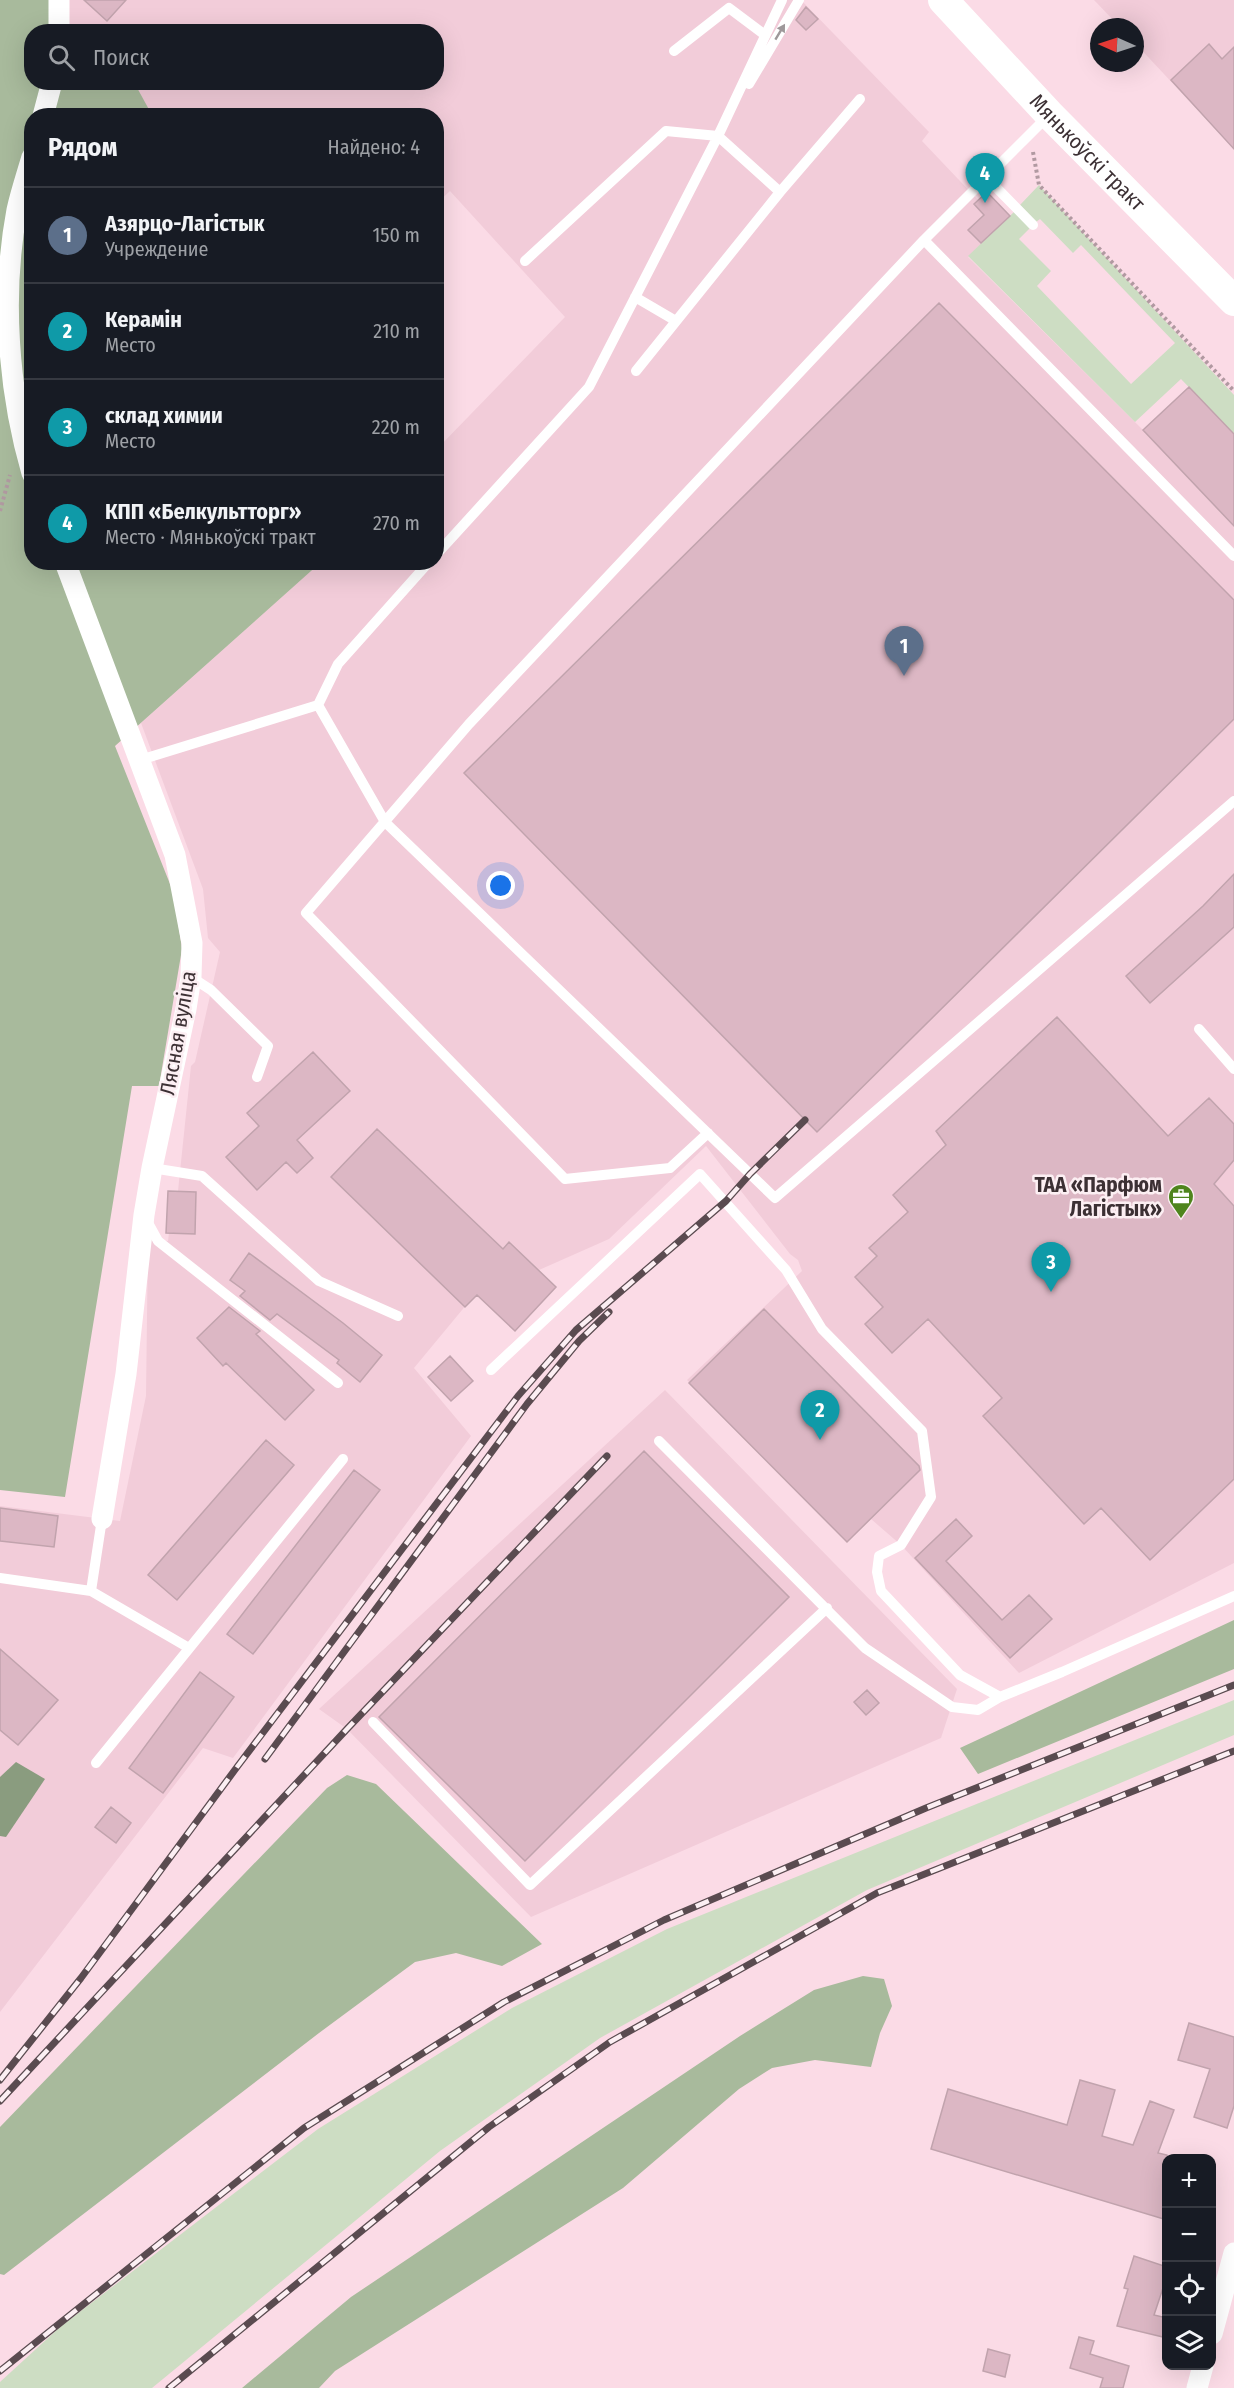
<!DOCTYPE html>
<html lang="ru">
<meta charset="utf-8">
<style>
:root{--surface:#171b24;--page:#242831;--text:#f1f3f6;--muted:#9ea1a6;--line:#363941;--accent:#ea580c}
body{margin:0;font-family:"Fira Sans Condensed",sans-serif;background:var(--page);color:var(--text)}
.controls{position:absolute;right:18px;bottom:18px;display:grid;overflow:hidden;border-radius:12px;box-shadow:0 6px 24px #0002}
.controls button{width:54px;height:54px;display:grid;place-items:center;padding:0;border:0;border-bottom:2px solid var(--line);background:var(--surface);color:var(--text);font:30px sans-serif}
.compass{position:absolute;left:1090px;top:18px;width:54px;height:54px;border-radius:50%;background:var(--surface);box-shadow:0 6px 24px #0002;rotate:273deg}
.you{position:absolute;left:501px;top:886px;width:21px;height:21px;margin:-15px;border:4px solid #fff;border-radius:50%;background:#1a73e8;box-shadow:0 0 0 9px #1a73e833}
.badge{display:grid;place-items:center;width:39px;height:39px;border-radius:50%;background:var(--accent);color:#fff;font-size:20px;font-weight:700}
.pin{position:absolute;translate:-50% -50px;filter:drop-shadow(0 2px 3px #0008)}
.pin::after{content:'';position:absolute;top:32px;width:21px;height:18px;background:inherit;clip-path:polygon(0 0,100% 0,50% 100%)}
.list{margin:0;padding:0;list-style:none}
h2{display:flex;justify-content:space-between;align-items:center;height:78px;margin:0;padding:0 24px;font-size:26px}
h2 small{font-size:20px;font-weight:400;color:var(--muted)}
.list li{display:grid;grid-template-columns:39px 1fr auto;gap:18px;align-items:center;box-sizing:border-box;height:96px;padding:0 24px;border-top:2px solid var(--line)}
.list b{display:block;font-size:22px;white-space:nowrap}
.list p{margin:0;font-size:20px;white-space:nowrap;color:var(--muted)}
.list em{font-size:20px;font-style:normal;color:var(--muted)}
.icon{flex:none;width:33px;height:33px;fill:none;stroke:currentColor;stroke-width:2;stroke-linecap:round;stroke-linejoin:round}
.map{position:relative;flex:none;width:1234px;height:2388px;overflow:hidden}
.search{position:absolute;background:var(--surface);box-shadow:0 6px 24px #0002;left:24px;top:24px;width:420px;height:66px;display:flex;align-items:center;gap:15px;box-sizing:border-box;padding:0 21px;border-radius:24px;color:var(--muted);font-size:22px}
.panel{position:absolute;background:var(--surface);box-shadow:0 6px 24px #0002;left:24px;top:108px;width:420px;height:462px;border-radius:24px}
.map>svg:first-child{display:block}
.built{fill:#f2ccd9}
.green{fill:#cdddc3}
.forest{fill:#a8ba9c}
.water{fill:#8a9c7f}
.building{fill:#dcb7c4;stroke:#c1a3ad;stroke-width:1.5}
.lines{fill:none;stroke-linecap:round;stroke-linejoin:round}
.path{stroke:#b199a1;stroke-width:4;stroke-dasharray:3 3;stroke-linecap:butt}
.lane{stroke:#fff;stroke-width:10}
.street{stroke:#fff;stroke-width:21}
.secondary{stroke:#fff;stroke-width:30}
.rail-casing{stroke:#5a4b50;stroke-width:7}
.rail{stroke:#fceff3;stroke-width:4.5;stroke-dasharray:14;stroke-linecap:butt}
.oneway{fill:#9e989a}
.labels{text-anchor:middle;stroke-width:5;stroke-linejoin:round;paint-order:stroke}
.street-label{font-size:21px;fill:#3c3034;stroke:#fceff3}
.poi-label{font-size:21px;font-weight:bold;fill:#3c3034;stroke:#fceff3;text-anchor:end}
</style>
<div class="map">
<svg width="1234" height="2388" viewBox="0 0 1234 2388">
<rect width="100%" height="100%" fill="#fbdbe6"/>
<path class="built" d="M64,0h737l128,132 -7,9 56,59 32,16 -42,41 175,173 46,-43 45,47v1129l-215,110 -118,-128 -30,-26 -24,23 -160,-162 115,-109 -4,-11 -8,-6 -84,-108 -97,93 -70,31 -30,-27 -6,6 -14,36 -22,19 -53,64 57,68 -238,322 -30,-10 -203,264v-506l120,15 26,-125 2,-156 20,1 1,-8h-3l2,-42h10l13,-125 4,-4 25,-110 -12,-14 -5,-49 -62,-166 179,-160 116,-1 1,-113 128,-132 -115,-126 -13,12 -1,-87 -284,-1 -21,-32 305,-1v-50l-370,-1z
M1094,0h140v149l-99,-106v-16h-15z
M665,1390l292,299 -16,49 -410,179 -184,-188 -28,-20z"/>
<path class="green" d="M1039,185l195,210v39l-53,-55 -46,43 -167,-166 47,-45 16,16 -12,12 32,32 -14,15 94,98 44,-41 -94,-98 -8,8 -33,-34 -4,3 -16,-17z
M1234,1700v35l-367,155 -267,148 -160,113 -288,237h-152v-6l60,-55 258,-198 194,-121 155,-79z"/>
<path class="forest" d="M0,0h63l3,31 -34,1v50l99,1 4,1 17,31 -120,1v446l288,1 -205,183 59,148 8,55 -23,137h-27l-67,411 -65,-7z
M1234,1620v49l-256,105 -18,-26z
M347,1775l29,9 166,160 -40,22 -46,-13 -41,9 -96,71 -315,242 -4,-1v-147l327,-339z
M863,1976l21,3 8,27 -12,27 -9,34 -56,-7 -43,8 -33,21 -116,99 -288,183 -16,17h-77l109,-91 389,-261 74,-46z"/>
<path class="water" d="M16,1762l29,17 -39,58 -6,-1v-59z"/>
<path class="building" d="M84,0h42l-19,21z
M806,7l12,12 -12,11 -10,-10z
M1209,44l13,15 12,-12v102l-63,-69z
M987,192l23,24 -29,27 -13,-13 16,-15 -10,-11z
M939,303l295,297v119l-417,413 -353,-359z
M1189,387l45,47v92l-91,-96z
M1234,874v53l-84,76 -24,-27 77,-70z
M1057,1017l111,119 41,-38 25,26v36l-20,24 20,22v273l-84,81 -49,-52 -17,16 -101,-108 19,-18 -74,-79 -36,34 -27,-29 18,-17 -28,-30 22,-21 -8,-8 39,-36 -15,-17 53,-50 -10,-14z
M313,1052l37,39 -53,49 16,18 -16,15 -11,-11 -29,28 -31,-33 33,-31 -12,-13z
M377,1129l126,120 6,-7 47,45 -41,44 -38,-36 -12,12 -134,-130z
M168,1191l28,1 -1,42 -29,-1z
M249,1253l94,70 39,32 -22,27 -23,-19 2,-3 -62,-46 -7,6 -30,-24 5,-5 -15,-11z
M229,1307l31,24 -4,3 58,56 -29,30 -59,-57 -3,3 -26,-28z
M764,1309l155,157 1,4 -73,72 -158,-159z
M450,1356l23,25 -22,20 -23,-24z
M266,1440l28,25 -117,135 -29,-25z
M644,1451l145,146 -264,264 -146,-144z
M354,1470l26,20 -127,164 -26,-20z
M0,1508l58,8 -4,31 -54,-6z
M956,1519l16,17 -26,25 56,59 27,-25 23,24 -42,39 -95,-100z
M0,1649l58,51 -40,45 -18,-15z
M200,1672l34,25 -71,96 -34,-25z
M867,1690l12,13 -13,12 -12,-13z
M111,1807l20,16 -15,20 -21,-16z
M1189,2023l45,14v69l-7,22 -33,-11 16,-48 -32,-9z
M1080,2080l35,10 -13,46 31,9 17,-44 24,9 -16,43 9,2v65l-236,-71 17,-60 119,36z
M1134,2256l33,11v9l-13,39 13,3v20l-50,-12 11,-37 -4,-1z
M1079,2337l15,4 -4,13 39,12 -6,22h-23l3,-10 -33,-10z
M988,2349l22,6 -5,22 -22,-6z"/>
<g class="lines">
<path class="path" d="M1033,152l6,33 195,206
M0,511l10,-36"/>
<path class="lane" d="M674,51l55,-43 36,27
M749,84l50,-84
M986,177l47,48
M924,240l125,-125
M525,261l141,-130 52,5 62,56
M635,297l41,24
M636,371l144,-179 80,-93
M436,555l153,-168 129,-251 64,-136
M318,705l67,117 390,376 459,-397
M140,760l178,-55 20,-41 91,-102
M191,977l20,13 57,56 -11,31
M1199,1029l35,40
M708,1133l-38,35 -105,11 -259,-266 163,-189 455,-484 310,316
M152,1168l50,8 117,105 79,35
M147,1221l11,20 180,142
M491,1370l209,-196 86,96 36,59 100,102 9,66 -30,48 -22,11 -2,16 4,19 79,84 40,22
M659,1441l206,207 87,59 26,3 22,-13 62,-25 172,-76
M0,1578l91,13 11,-72
M91,1591l98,57
M373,1722l157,163 297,-277
M96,1763l247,-304"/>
<path class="street" d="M59,32v-32
M43,116l9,-34
M32,157c-5,17 -11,35 -15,53 -16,85 -9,180 15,263
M65,562l110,293 17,88 -1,34 -5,32 -34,159 -8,47 -18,159 -24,145
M1212,2334l22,-81
M1197,2388l6,-22"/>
<path class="secondary" id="s1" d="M943,0l106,114 185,187"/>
<defs>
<path id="rail" d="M265,1759l262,-355 52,-63 30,-29
M0,2080l81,-102 156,-211 281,-371 58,-66 150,-129 24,-27 55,-54
M0,2101l347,-372 260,-273
M0,2371l304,-243 200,-126 160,-82 262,-112 308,-123
M169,2388l320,-261 121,-85 267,-149 357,-142"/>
</defs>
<use href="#rail" class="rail-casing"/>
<use href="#rail" class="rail"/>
</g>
<defs><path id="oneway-solid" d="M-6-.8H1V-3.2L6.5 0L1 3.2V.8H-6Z" transform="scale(1.5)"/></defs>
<use class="oneway" href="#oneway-solid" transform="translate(780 32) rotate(-59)"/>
<defs>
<symbol id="office-pin" viewBox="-11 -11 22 30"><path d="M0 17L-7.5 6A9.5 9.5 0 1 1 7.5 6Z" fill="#4f851d" stroke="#fceff3"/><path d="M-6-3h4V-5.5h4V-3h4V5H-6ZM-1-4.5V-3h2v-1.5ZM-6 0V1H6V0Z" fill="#fff"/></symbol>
</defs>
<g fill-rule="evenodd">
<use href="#office-pin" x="1166" y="1182" width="30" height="40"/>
</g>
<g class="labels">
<g class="street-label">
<text dy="7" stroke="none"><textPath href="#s1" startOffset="210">Мянькоўскі тракт</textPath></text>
<text transform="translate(178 1033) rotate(-80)" y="7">Лясная вуліца</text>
</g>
<g class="poi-label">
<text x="1162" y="1192">ТАА «Парфюм<tspan x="1162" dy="24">Лагістык»</tspan></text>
</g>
</g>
</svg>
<div class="controls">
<button>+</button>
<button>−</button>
<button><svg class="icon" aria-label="locate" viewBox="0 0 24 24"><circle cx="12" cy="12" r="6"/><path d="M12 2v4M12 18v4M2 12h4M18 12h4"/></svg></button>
<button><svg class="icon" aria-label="layers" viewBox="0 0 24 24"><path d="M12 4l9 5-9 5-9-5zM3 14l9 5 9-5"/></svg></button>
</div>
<svg class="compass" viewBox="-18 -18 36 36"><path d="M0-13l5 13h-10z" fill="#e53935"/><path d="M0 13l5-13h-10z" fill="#9ea1a6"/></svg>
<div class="you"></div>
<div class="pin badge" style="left:904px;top:676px;background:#5c6f8a">1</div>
<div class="pin badge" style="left:820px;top:1440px;background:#0f9aa8">2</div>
<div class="pin badge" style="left:1051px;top:1292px;background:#0f9aa8">3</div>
<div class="pin badge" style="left:985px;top:203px;background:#0f9aa8">4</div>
<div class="search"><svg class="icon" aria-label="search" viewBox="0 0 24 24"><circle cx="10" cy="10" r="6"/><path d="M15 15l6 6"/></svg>Поиск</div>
<section class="panel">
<h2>Рядом<small>Найдено: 4</small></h2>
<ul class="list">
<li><span class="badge" style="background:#5c6f8a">1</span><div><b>Азярцо-Лагістык</b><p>Учреждение</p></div><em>150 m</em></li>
<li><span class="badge" style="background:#0f9aa8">2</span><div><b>Керамін</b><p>Место</p></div><em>210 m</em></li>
<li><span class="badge" style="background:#0f9aa8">3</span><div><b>склад химии</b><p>Место</p></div><em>220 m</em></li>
<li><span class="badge" style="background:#0f9aa8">4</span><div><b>КПП «Белкультторг»</b><p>Место · Мянькоўскі тракт</p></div><em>270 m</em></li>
</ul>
</section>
</div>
